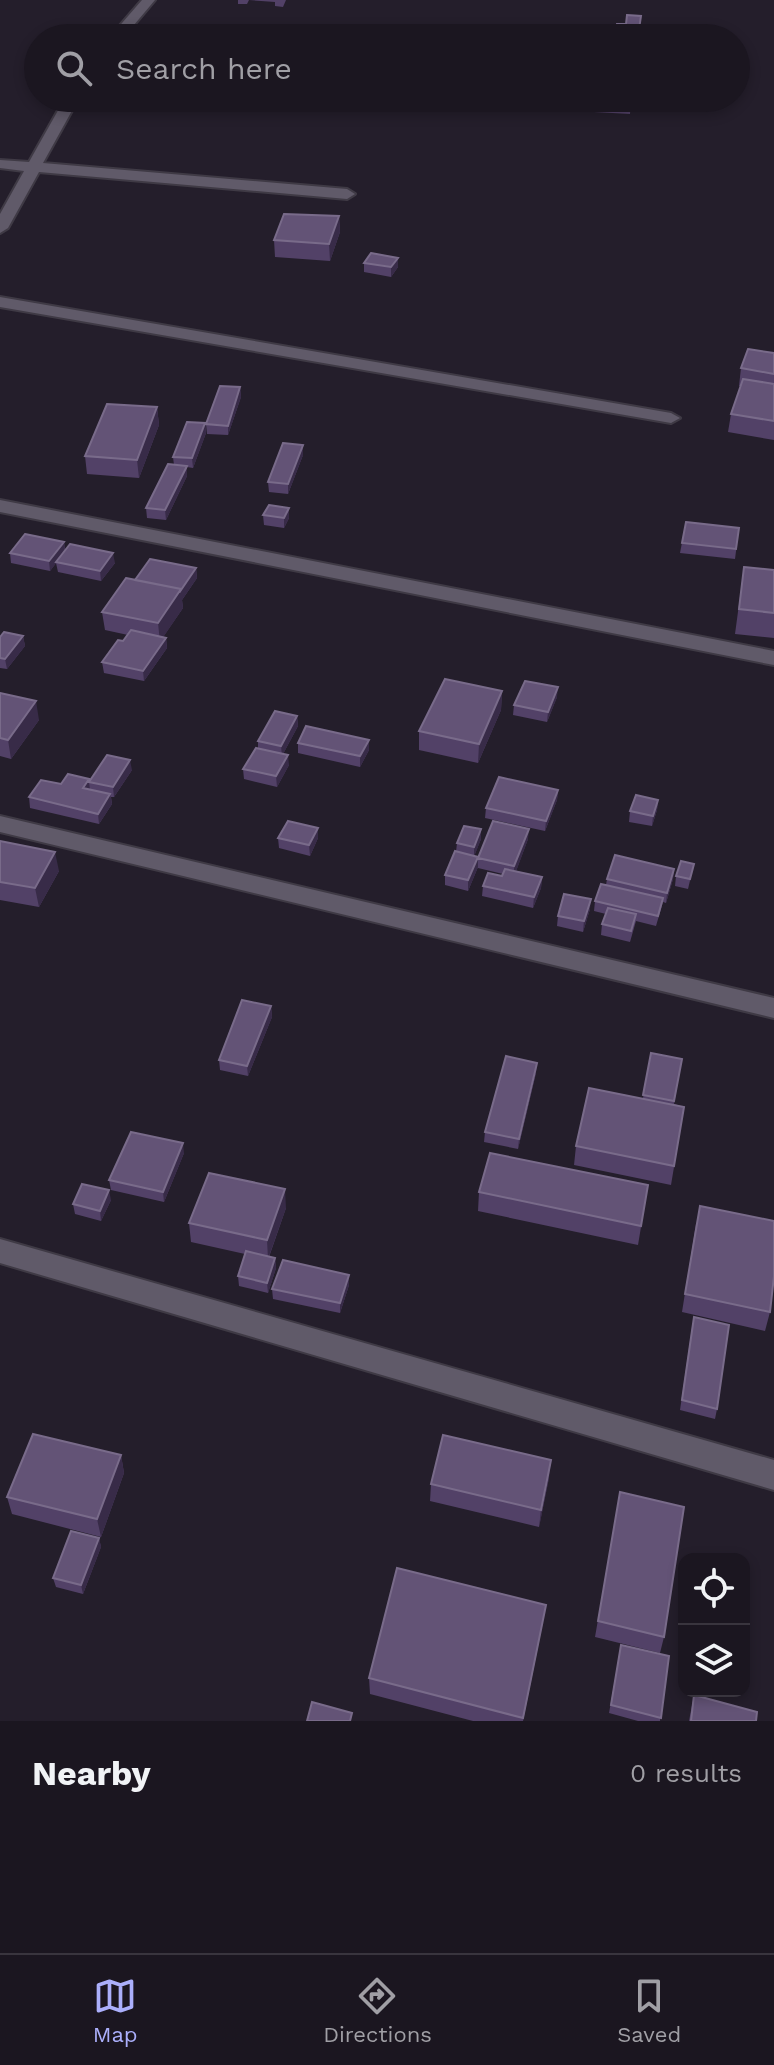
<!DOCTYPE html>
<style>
:root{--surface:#1b1620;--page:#241f29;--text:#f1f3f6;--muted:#a09fa5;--line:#39353e;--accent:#abaffb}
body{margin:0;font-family:"Work Sans",sans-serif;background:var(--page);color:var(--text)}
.controls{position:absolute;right:24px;bottom:24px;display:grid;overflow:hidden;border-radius:16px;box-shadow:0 4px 12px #0003}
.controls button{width:72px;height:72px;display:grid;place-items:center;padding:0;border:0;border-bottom:2px solid var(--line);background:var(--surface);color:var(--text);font:40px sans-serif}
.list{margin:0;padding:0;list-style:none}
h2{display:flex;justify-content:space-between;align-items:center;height:104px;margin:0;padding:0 32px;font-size:34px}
h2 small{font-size:26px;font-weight:400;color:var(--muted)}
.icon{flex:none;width:44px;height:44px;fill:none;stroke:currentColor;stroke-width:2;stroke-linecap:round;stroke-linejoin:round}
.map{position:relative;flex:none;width:774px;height:1721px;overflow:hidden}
.search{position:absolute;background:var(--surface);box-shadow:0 4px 12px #0003;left:24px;right:24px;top:24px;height:88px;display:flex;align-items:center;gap:20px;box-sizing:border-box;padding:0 28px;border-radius:44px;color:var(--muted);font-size:30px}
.sheet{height:232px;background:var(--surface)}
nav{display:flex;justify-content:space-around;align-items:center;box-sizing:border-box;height:112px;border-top:2px solid var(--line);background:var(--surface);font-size:22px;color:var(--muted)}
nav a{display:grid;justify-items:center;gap:4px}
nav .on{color:var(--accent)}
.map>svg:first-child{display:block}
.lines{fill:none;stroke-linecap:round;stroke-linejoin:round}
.street-casing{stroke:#3f3a45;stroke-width:4}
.street{fill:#605a69;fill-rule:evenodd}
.wall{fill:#524167}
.shaded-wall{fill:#382b48}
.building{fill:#635376;stroke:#796b8a;stroke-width:2}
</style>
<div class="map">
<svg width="774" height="1721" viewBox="0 0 774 1721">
<rect width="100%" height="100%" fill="#241e2b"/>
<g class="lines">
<defs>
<path id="street" d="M142,0h13l-32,38h-14z
M65,98h14l-36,65 304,26 8,5 -8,5 -308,-27 -31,56 -8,5v-19l24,-43 -24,-3v-8l29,2z
M0,297l671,116 9,5 -9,5 -671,-116z
M0,500l774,151v14l-774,-153z
M0,816l774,182v20l-774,-186z
M0,1239l774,221v30l-774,-227z"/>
</defs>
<use href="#street" class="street-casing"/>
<use href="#street" class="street"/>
</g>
<path class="wall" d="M238,0h48l-3,7 -8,-1v-4l-26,-2 -2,4h-9z
M641,16l-3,22h-23l2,-14h9z
M584,29h12l-1,9h-13z
M595,98h36l-1,16 -36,-2z
M339,216l1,16 -10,29 -55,-4 -1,-17z
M364,263l34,4 -7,10 -27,-5z
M774,353v87l-46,-8 3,-18 10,-28h-2l2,-18z
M240,387l1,10 -13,38 -21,-1 -1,-10z
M157,407l2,18 -20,53 -52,-4 -2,-18z
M205,423l1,10 -13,35 -6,-1v9l-21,44 -19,-2 -1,-10 28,-43 -1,-8z
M303,455l-15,39 -19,-2 -1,-10z
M263,515l26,3 -5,10 -20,-3z
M686,522l53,6 -4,31 -55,-6z
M64,542l1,8 50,13 -14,18 -43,-9 -2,-9 -6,8 -39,-8 -1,-10z
M744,567l30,3v68l-39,-4z
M196,568l1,10 -15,22 1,8 -20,29 3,1 1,10 -23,33 -40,-8 -2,-11 26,-27 -23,-5 -3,-18 33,-32z
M23,636l2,10 -18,23 -7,-1v-31z
M502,691l-1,19 -23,53 -59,-13v-19z
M0,693l39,27 -28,39 -11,-3z
M557,697l-10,25 -34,-7 1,-10z
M297,716l1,10 -15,28 6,11 -12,22 -33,-8 -1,-10 15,-21v-7z
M369,740v10l-9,17 -62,-14v-10z
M132,770l-18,27h-3l1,7 -13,20 -69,-16 -1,-11 32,-13 28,-3z
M558,790l-1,10 -12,31 -60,-13 1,-10z
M658,800l-1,10 -5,16 -23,-4 1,-11z
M318,828v10l-8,18 -31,-8 -1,-10z
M481,839l-7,17 4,11 -10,24 -23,-6v-10l11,-23 1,-9z
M528,839l-12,32 26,6 -1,11 -8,20 -51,-12 1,-10 19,-10 1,-2 -25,-6v-10z
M0,841l59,30 -20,36 -39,-7z
M694,864l-6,25 -13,-3 1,-10z
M674,869l-1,10 -7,24 -3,-1 -7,24 -20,-5 -6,21 -29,-7 1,-11 4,-10 -12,-3 1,-10 11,-16 1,-6z
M590,909l-7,23 -26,-6 1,-10z
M271,1006l1,11 -24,59 -28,-6 -1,-10z
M651,1053l31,6 -8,45 10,3 -13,78 -97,-20 2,-19 67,-48z
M536,1073l-18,76 -34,-7 1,-10z
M184,1153l-20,49 -53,-12 -2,-10z
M648,1185l-10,60 -160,-34 1,-19z
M111,1200l-10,21 -26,-7 -2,-10z
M286,1208l-17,49 6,1 1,10 -8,25 -29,-7 -1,-10 7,-22 -54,-12 -2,-19z
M696,1224l74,88 -5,19 -83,-19z
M349,1275v10l-9,28 -67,-14 -1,-10z
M692,1327l25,82 -2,10 -35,-9z
M121,1455l3,18 -23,64 -89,-23 -5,-17z
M549,1478l-10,49 -109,-26 1,-17z
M620,1492l44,145 -4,16 -65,-16z
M99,1538l2,9 -18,47 -27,-7 -3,-9z
M543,1622l-20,99h-50l-103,-27 -1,-16z
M621,1645l48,11 -9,65h-22l-29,-8z
M694,1695l62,26h-67z"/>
<path class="shaded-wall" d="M339,216l1,16 -10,29 -1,-17z
M398,258v9l-7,10v-10z
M240,387l1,10 -13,38v-9z
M157,407l2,18 -20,53 -2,-18z
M205,423l1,10 -13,35 -1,-10z
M303,445v10l-15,39v-10z
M187,466v10l-21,44 -1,-10z
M289,508v10l-5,10v-10z
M64,542l1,10 -15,19 -1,-10z
M113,553l2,10 -14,18 -1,-10z
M196,568l1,10 -15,22 1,8 -23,34 -2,-19z
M23,636l2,10 -18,23 -2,-10z
M166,638l1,10 -23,33 -1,-10z
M558,687l-1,10 -10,25 1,-10z
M502,691l-1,19 -23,53 1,-19z
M36,701l3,19 -28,39 -3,-19z
M297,716l1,10 -16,30 -1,-10z
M369,740v10l-9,17v-11z
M288,755l1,10 -12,22 -1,-11z
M130,760l2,10 -18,27 -1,-10z
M89,779v3l1,8 -7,-2z
M558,790l-1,10 -12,31 1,-10z
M110,794l2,10 -13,20 -1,-10z
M658,800l-1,10 -5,16 1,-10z
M318,828v10l-8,18 -1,-11z
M481,829v10l-7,18v-10z
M529,829l-1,10 -14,38v-11z
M55,852l4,19 -20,36 -4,-19z
M478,857v10l-10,24v-11z
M674,869l-1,10 -7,24 1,-10z
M542,877l-1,11 -8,20 1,-11z
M591,899l-1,10 -7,23 1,-11z
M271,1006l1,11 -24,59 -1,-10z
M537,1063l-1,10 -18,76 1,-10z
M183,1143l1,10 -20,49 -1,-10z
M285,1189l1,19 -18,51 -1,-19z
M109,1190l2,10 -10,21 -1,-10z
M275,1258l1,10 -8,25 -1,-10z
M349,1275v10l-9,28v-10z
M121,1455l3,18 -23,64 -4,-18z
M551,1460l-2,18 -10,49 2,-17z
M99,1538l2,9 -18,47 -2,-9z"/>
<path class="building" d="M627,15l14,1 -3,20 -23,-1 2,-11h9z
M584,29h12l-1,6 -13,-1z
M595,98h36l-1,8 -35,-2z
M284,214l55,2 -10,28 -55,-4z
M371,253l27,5 -7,9 -27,-4z
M748,349l26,4v21l-33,-6z
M743,379l31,5v37l-43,-7z
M220,386l20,1 -12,39 -22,-2z
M107,404l50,3 -20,53 -52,-4z
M187,422l18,1 -13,35 -19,-1z
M283,443l20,2 -15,39 -20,-2z
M168,464l19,2 -22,44 -19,-2z
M269,505l20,3 -5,10 -21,-3z
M686,522l53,6 -3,21 -54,-6z
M25,534l39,8 -15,19 -39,-8z
M70,544l43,9 -13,18 -44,-9z
M150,559l46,9 -15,22v-1l-46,-9z
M744,567l30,3v43l-35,-4z
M126,578l55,11 -23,34 -56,-11z
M131,630l35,8 -23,33 -41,-9 16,-22 5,1z
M4,632l19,4 -18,23 -5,-1v-21z
M445,679l57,12 -23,53 -60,-13z
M525,681l33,6 -10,25 -34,-7z
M0,693l36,8 -28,39 -8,-2z
M275,711l22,5 -16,30 -23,-5z
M306,726l63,14 -9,16 -62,-13z
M256,748l32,7 -12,21 -33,-7z
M107,755l23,5 -17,27 -24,-5z
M68,774l21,5 -6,9 27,6 -12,20 -69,-17 12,-17 20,4z
M499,777l59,13 -12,31 -60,-13z
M636,795l22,5 -5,16 -23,-5z
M288,821l30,7 -9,17 -31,-7z
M493,821l36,8 -15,37 -36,-8z
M464,826l17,3 -7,18 -17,-4z
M0,841l55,11 -20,36 -35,-6z
M455,851l23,6 -10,23 -23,-5z
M615,855l59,14 -7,24 -60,-14z
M681,861l13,3 -4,15 -14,-3z
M505,869l37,8 -8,20 -51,-11 5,-13 14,3z
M601,884l62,14 -5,18 -63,-15z
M564,894l27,5 -7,22 -26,-5z
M608,908l28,6 -5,17 -29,-7z
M242,1000l29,6 -24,60 -28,-6z
M651,1053l31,6 -8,42 -31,-6z
M506,1056l31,7 -18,76 -34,-7z
M589,1088l95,19 -10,59 -98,-20z
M131,1132l52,11 -20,49 -54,-12z
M490,1153l158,32 -7,41 -162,-34z
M209,1173l76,16 -18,51 -78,-17z
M82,1184l27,6 -9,21 -27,-7z
M700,1206l74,15v55l-4,36 -85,-18z
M246,1251l29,7 -8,25 -29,-7z
M283,1260l66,15 -9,28 -68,-14z
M694,1317l35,8 -12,84 -35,-9z
M33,1434l88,21 -24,64 -90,-22z
M443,1435l108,25 -10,50 -110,-26z
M620,1492l64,15 -20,130 -66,-16z
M71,1531l28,7 -18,47 -28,-7z
M397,1568l149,37 -23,113 -154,-40z
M621,1645l48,11 -8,62 -50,-13z
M694,1695l63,17 -1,9h-65z
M312,1702l40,11 -2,8h-43z"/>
</svg>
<div class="controls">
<button><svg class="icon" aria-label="locate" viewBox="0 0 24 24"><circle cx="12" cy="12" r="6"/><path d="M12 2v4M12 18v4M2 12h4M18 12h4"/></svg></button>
<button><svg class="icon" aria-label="layers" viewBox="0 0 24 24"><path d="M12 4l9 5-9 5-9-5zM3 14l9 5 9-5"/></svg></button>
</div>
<div class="search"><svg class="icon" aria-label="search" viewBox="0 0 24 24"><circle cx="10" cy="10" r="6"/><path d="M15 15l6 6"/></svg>Search here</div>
</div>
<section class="sheet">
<h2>Nearby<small>0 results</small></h2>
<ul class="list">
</ul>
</section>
<nav>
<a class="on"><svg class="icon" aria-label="map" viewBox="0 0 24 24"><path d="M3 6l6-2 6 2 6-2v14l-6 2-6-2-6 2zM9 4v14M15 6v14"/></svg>Map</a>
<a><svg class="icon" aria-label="directions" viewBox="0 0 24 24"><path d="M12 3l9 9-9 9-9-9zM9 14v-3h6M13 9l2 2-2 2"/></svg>Directions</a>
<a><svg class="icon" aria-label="saved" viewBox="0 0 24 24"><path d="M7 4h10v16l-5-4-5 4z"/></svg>Saved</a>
</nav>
